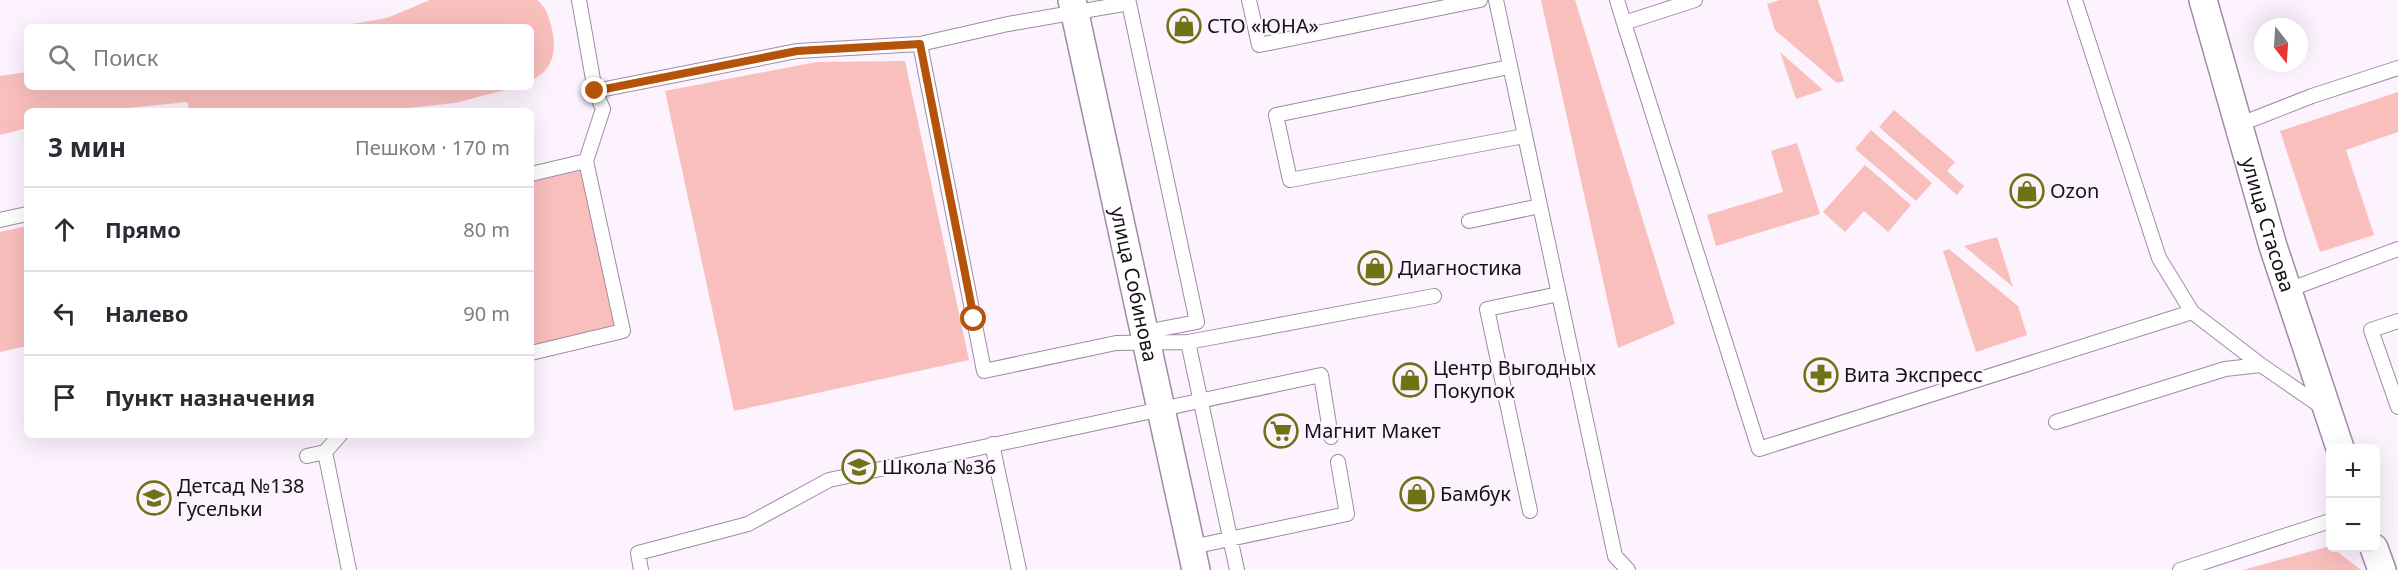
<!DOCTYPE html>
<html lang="ru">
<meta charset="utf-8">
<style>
:root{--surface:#fff;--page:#f7f7f7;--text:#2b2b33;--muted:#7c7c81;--line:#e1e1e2}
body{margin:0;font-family:"Noto Sans",sans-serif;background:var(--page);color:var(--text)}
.controls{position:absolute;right:18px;bottom:18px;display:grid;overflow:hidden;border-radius:9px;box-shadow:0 6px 24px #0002}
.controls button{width:54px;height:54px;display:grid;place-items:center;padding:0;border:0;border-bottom:2px solid var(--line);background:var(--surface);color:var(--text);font:30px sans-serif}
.compass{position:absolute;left:2254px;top:18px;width:54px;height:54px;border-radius:50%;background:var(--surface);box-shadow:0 6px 24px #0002;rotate:163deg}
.stop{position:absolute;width:18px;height:18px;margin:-14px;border:4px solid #b45309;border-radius:50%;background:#fff}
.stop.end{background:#b45309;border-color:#fff;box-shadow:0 2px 6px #0008}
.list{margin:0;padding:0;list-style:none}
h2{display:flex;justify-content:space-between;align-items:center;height:78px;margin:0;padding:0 24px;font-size:26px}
h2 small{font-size:20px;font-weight:400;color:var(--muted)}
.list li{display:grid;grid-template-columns:39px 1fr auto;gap:18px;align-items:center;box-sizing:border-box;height:84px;padding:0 24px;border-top:2px solid var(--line)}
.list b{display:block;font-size:22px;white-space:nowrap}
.list em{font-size:20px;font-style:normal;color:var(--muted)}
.icon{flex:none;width:33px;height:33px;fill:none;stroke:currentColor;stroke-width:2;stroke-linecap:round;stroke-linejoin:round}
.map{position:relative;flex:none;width:2398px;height:570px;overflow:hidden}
.search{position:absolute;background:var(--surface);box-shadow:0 6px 24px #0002;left:24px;top:24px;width:510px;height:66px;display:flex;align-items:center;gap:15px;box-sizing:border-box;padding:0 21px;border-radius:9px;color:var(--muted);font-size:22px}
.panel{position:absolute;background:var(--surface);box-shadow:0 6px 24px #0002;left:24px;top:108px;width:510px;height:330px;border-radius:9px}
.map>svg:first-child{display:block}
.green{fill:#f9bfbd}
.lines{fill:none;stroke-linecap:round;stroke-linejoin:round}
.lane-casing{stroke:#a08ba4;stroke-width:16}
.street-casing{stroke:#a08ba4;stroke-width:30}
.lane{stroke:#fff;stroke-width:14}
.street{stroke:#fff;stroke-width:27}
.route{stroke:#b45309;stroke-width:8}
.labels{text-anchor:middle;stroke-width:4.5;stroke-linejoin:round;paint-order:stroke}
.poi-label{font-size:20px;fill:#181019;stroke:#fcf3fe;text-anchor:start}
.street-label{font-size:20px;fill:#181019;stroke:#fcf3fe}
</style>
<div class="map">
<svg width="2398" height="570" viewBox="0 0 2398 570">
<rect width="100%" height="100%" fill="#fcf3fe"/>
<path class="green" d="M430,0h107c9,7 13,19 15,29 5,23 1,41 -21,52v-54h-197l53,-9z
M1541,0h34l100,324 -57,24z
M1780,0h38l26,81 -7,2 -62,-53 -8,-26z
M1780,52l43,38 -27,9z
M905,61l64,299 -235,51 -69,-320 152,-29z
M27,72v15h490l-62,16 -75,8h-190l-3,-9 -88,9h-72v17l-27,7v-59z
M2398,92v40l-52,18 28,85 -54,17 -40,-121z
M1894,110l61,52 -8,9 17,15 -7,9 -78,-68z
M1871,130l61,53 -16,18 -61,-52z
M1797,143l23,71 -104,32 -9,-31 76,-23 -12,-41z
M1865,165l46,40 -23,27 -24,-21 -19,21 -22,-20z
M582,170l37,157 -88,20v-165z
M27,226v120l-27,6v-120z
M1997,237l16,50 -49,-41z
M1949,249l69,57 9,29 -51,17 -33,-101z
M2330,546l31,24h-118z"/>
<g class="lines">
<defs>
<path id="lane" d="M579,0l16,91
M1249,0l10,45 221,-45
M1496,0l119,556 13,14
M1617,0l7,23 71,-23
M2075,0l84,258 33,54 69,53 61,42
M1624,23l135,426 433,-137
M920,44l64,327 132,-28 72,-1 246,-46
M1509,67l-233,48 14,65 234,-44
M2238,125l74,-29 86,-28
M531,174l55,-13
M0,220l27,-6
M1469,221l71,-15
M2288,290l110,-41
M2398,321l-27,9 27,77
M1188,342l49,228
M531,353l92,-22 -37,-170 17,-52 -8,-18 202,-40 123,-7 88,-20 121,-21 68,319 -52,10
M2056,422l169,-53 36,-4
M340,435l-15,17 24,118
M992,444l27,126
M307,456l18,-4
M1530,511l-43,-202 72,-15
M1192,547l155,-33 -9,-52
M641,570l-3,-17 110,-29 81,-44 492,-105 10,62
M2180,570l150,-49"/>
<g id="street">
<path id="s1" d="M1072,0l124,570"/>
<path id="s2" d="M2203,0l70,246 67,202"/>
<path d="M2374,548l8,22"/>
</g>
</defs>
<use href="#lane" class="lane-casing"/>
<use href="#street" class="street-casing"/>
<use href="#lane" class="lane"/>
<use href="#street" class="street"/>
</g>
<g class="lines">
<path class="route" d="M595,91l202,-40 123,-7 54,275"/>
</g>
<defs>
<symbol id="shop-ring" viewBox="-11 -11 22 22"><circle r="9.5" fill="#fcf3fe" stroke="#707216" stroke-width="1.5"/><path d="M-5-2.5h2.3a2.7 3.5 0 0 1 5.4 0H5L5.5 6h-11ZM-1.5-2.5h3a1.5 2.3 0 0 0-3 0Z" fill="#707216"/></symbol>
<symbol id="pharmacy-ring" viewBox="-11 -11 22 22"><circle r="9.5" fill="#fcf3fe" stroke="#707216" stroke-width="1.5"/><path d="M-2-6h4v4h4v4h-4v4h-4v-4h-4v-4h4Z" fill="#707216"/></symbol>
<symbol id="supermarket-ring" viewBox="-11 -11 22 22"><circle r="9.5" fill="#fcf3fe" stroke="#707216" stroke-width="1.5"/><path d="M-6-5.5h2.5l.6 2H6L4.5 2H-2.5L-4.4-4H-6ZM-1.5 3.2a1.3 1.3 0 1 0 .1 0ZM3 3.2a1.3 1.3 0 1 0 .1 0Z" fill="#707216"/></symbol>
<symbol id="school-ring" viewBox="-11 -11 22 22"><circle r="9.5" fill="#fcf3fe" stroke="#707216" stroke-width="1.5"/><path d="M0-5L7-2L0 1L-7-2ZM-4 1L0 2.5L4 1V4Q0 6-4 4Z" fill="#707216"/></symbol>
</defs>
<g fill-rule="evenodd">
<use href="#shop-ring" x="1165" y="7" width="38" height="38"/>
<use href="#shop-ring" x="2008" y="172" width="38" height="38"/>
<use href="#shop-ring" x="1356" y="249" width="38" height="38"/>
<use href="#pharmacy-ring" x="1802" y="356" width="38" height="38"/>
<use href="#shop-ring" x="1391" y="361" width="38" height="38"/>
<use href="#supermarket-ring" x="1262" y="412" width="38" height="38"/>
<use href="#school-ring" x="840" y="448" width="38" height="38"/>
<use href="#shop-ring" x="1398" y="475" width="38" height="38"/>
<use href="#school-ring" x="135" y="479" width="38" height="38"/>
</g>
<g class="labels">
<g class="poi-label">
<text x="1207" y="33">СТО «ЮНА»</text>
<text x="2050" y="198">Ozon</text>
<text x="1398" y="275">Диагностика</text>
<text x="1433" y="375">Центр Выгодных<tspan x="1433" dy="23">Покупок</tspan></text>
<text x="1844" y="382">Вита Экспресс</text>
<text x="1304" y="438">Магнит Макет</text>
<text x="882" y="474">Школа №36</text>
<text x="177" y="493">Детсад №138<tspan x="177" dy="23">Гусельки</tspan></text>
<text x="1440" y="501">Бамбук</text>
</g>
<g class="street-label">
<text dy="7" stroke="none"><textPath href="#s2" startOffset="234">улица Стасова</textPath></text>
<text dy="7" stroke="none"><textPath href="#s1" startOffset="291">улица Собинова</textPath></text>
</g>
</g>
</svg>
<div class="controls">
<button>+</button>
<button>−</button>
</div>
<svg class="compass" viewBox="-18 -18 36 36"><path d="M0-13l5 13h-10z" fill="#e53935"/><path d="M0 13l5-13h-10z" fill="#7c7c81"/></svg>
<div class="stop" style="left:974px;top:319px"></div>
<div class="stop end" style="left:595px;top:91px"></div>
<div class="search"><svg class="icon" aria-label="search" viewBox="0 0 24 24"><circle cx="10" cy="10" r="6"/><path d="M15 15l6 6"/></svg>Поиск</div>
<section class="panel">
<h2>3 мин<small>Пешком · 170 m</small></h2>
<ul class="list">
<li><svg class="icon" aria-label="ahead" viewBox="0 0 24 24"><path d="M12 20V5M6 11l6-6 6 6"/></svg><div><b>Прямо</b></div><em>80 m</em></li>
<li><svg class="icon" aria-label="left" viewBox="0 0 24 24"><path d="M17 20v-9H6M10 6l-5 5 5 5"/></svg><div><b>Налево</b></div><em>90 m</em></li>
<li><svg class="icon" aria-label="arrive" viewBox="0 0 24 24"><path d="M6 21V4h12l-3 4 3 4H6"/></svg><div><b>Пункт назначения</b></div></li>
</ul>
</section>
</div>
